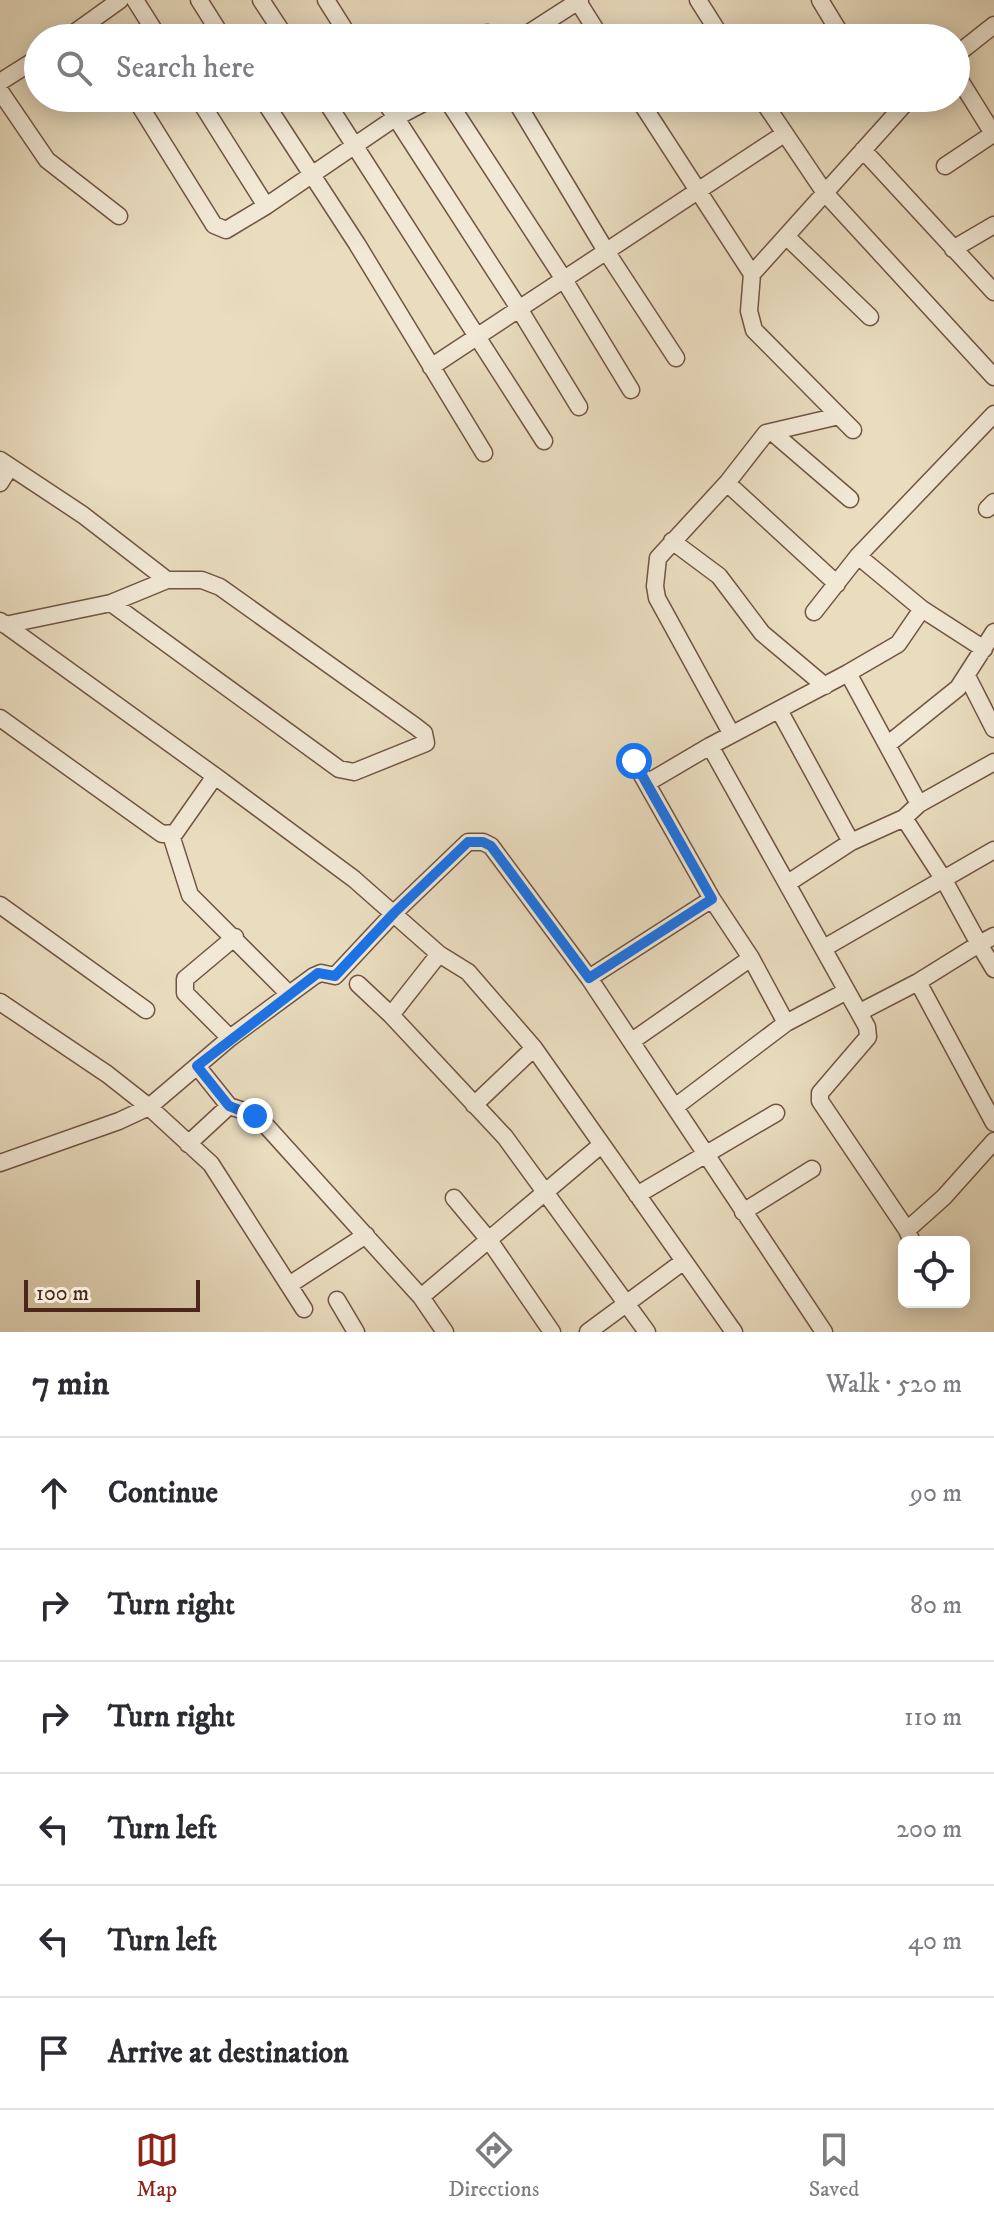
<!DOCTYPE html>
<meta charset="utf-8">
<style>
:root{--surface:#fff;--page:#f2f2f3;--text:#2b2b33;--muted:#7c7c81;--line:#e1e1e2;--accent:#8f2418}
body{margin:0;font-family:"IM FELL DW Pica",serif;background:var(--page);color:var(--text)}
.controls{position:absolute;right:24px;bottom:24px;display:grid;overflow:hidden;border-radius:12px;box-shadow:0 4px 20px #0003}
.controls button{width:72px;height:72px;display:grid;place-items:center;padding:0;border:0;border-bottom:2px solid var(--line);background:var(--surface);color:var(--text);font:40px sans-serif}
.scale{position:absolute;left:24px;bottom:20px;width:176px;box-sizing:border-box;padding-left:8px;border:4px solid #4a271a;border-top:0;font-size:22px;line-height:28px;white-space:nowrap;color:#4a271a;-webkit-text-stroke:6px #f1e8d5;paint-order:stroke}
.stop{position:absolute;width:24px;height:24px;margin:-18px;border:6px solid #1a73e8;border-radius:50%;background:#fff}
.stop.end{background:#1a73e8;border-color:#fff;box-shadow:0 2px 8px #0008}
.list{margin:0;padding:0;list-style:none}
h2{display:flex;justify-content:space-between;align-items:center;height:104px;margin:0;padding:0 32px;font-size:34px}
h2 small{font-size:26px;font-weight:400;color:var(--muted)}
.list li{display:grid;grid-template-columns:52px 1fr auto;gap:24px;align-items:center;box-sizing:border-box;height:112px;padding:0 32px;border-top:2px solid var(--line)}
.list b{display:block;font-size:30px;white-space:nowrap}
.list em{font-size:26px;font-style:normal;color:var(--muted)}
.icon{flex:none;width:44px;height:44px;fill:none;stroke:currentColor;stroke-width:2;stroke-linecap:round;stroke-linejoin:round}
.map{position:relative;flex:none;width:994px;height:1332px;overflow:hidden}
.search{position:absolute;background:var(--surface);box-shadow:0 4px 20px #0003;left:24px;right:24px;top:24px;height:88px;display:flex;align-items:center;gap:20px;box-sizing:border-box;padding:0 28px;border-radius:44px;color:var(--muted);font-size:30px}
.sheet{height:776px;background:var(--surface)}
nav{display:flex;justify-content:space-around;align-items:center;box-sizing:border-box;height:112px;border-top:2px solid var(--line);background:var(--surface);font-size:22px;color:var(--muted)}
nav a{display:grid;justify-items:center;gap:4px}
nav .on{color:var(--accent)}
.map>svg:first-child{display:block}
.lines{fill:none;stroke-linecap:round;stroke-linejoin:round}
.minor-casing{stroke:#725443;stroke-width:19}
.minor{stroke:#f1e8d5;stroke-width:16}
.route{stroke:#1a73e8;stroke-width:10}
</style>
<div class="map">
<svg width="994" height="1332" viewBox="0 0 994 1332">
<rect width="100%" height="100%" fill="#e9dcbf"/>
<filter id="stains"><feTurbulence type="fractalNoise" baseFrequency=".0025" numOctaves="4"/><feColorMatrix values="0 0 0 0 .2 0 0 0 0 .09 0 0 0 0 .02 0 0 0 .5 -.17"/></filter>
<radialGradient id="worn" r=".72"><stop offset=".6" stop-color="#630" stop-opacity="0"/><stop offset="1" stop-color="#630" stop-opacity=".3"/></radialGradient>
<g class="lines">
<defs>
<path id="minor" d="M135,0l24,38
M199,0l24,38
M261,0l25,38
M326,0l24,38
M577,0l24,38
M698,0l24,38
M820,0l23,38
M67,38l53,-38
M473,38l14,-5 20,5
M521,38l59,-38
M956,55l38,-30
M956,74l38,61
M0,82l38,-24
M0,91l47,69 72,56
M135,98l79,127 12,5 40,-24 129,-88 38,-20
M198,98l68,108
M262,98l95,146 127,209
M324,98l220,343
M383,98l135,209 61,100
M446,98l117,180 68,112
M514,98l92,153 70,107
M638,98l114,176
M761,98l64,95 169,184
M880,98l1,2
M863,150l131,142
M945,166l48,-32
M786,236l84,81
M953,249l41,-24
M431,367l353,-233
M853,430l-99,-100 -5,-19 3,-37 158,-176
M772,432l78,67
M0,460l83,55 84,65 -56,23 -106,22
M0,483l10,-16
M727,483l110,101
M987,509l7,-7
M672,541l47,35 43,57 63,53
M858,556l64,53 62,40
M111,603l228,166 15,3 72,-29 -2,-10 -9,-7 -195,-139 -18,-7h-35
M814,612l44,-56 136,-142
M0,621l215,155 -40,57 -13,1 -162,-116
M967,676l27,53
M779,710l72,132
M731,733l-74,-135 -2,-12 3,-28 69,-75 39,-50 73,-17
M887,745l71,-57 36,-56
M634,761l78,138 39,59 35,65
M215,776l139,103 85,75 29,18 66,76 200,284
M647,783l63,-37
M919,804l75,-42
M904,818l40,62 35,64 15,-8
M171,835l19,60 99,99
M788,883l63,-41 53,-24 15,-14 -71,-131
M0,905l146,105
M824,948l170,-98
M589,978l123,-79
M918,982l76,141
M358,984l33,31 114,122 142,195
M0,1002l107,72 42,33 62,57 93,145
M860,1012l58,-30 61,-38 15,25
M391,1015l48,-61
M230,1038l-45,-45v-14l50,-42
M632,1041l119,-83
M197,1066l32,40 18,6 14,8 160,177 24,35
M474,1105l60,-57
M675,1107l111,-84 61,-32
M188,1144l41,-38
M0,1163l119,-42 30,-14 81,-69 84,-62 7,-3 14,3 59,-63 74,-71h15l8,4 98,132 235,354
M637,1195l139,-82
M454,1198l35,42 63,92
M743,1212l69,-43
M907,1230l37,-33 50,-56
M912,1242l-5,-12 -87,-129v-8l48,-56 -1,-10 -157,-281 138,-73 50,-29 24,-35
M289,1285l77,-50
M421,1297l180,-152
M337,1300l19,32
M588,1332l96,-71"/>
</defs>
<use href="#minor" class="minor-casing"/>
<use href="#minor" class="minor"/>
</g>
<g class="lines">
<path class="route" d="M255,1116l-26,-10 -32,-40 121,-93 17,3 59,-63 74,-71h15l8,4 98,132 123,-79 -78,-138"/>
</g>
<rect width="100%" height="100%" filter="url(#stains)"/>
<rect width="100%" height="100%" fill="url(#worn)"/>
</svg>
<div class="controls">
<button><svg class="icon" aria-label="locate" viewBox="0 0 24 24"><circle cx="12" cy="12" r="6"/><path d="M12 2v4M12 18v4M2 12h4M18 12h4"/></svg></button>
</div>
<div class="scale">100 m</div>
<div class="stop" style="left:634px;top:761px"></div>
<div class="stop end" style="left:255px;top:1116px"></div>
<div class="search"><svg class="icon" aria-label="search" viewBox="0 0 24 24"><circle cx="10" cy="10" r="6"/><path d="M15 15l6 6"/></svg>Search here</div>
</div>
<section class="sheet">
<h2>7 min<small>Walk · 520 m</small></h2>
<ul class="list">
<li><svg class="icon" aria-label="ahead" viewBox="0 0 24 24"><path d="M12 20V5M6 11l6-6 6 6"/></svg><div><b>Continue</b></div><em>90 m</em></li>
<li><svg class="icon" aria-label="right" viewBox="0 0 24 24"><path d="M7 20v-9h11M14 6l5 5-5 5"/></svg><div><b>Turn right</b></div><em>80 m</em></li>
<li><svg class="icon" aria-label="right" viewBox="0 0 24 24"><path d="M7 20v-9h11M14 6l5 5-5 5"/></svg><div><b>Turn right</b></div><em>110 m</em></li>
<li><svg class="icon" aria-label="left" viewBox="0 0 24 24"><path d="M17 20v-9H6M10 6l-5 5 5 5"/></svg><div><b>Turn left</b></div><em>200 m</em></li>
<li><svg class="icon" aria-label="left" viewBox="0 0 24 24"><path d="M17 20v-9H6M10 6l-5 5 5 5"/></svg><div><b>Turn left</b></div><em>40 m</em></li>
<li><svg class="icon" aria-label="arrive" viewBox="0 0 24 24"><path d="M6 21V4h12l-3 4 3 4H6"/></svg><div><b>Arrive at destination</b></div></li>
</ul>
</section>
<nav>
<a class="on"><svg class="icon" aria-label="map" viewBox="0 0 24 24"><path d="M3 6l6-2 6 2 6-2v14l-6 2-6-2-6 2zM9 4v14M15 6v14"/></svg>Map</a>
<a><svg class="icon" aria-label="directions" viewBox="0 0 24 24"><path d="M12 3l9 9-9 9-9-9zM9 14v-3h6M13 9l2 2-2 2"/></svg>Directions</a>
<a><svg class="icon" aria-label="saved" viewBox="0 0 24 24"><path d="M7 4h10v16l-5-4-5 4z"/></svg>Saved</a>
</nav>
